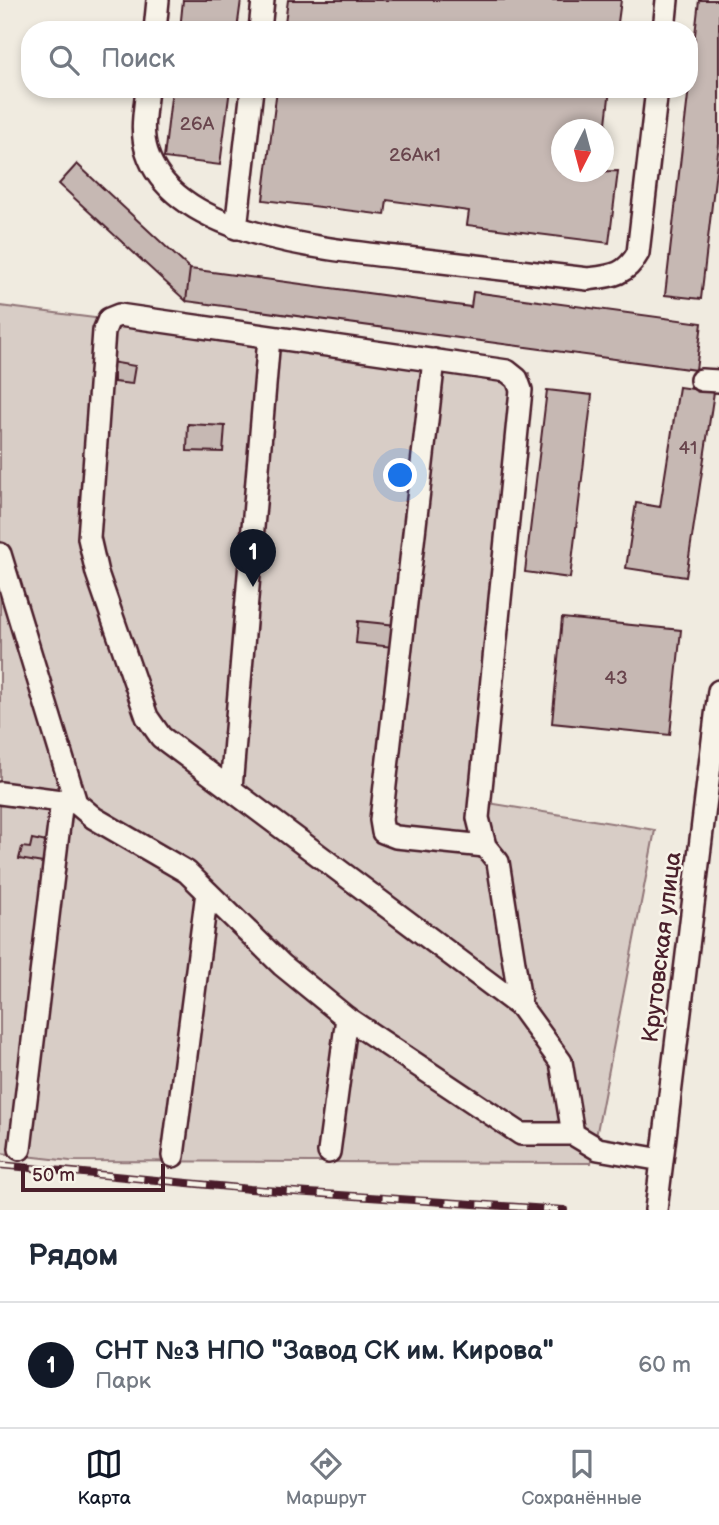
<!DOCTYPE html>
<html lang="ru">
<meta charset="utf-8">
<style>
:root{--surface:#fff;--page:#f6f6f7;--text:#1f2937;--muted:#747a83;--line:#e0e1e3;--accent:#111827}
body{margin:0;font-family:"Balsamiq Sans",sans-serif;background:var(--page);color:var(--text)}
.compass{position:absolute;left:551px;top:119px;width:63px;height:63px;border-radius:50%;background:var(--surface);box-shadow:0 4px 10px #0003;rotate:186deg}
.scale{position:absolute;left:21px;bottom:18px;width:144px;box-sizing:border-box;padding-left:7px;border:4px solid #4a1f2b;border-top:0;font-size:19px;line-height:24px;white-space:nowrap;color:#4a1f2b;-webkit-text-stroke:5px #f7f3e8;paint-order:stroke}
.you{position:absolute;left:401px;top:476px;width:24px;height:24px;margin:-18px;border:5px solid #fff;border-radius:50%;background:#1a73e8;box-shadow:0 0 0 10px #1a73e833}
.badge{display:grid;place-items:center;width:46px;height:46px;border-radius:50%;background:var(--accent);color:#fff;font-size:23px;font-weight:700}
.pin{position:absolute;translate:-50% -58px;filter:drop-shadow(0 2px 4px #0008)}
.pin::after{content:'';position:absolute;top:37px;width:24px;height:21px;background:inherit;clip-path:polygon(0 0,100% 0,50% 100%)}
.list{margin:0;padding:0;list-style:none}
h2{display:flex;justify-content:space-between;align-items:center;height:91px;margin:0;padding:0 28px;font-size:30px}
h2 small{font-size:23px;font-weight:400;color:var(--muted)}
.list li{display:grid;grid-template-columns:46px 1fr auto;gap:21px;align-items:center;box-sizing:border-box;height:126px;padding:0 28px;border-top:2px solid var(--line)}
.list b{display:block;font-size:26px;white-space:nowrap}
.list p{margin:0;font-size:23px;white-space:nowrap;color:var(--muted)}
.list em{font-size:23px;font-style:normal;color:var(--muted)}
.icon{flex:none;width:38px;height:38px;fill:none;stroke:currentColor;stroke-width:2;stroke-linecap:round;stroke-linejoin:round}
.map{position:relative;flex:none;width:719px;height:1210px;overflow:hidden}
.search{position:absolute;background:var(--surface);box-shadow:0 4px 10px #0003;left:21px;right:21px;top:21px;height:77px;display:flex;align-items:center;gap:18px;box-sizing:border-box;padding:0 24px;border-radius:28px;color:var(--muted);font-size:26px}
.sheet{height:217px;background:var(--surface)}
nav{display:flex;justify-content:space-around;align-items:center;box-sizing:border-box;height:98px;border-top:2px solid var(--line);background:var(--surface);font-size:19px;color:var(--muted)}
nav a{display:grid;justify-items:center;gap:4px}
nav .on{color:var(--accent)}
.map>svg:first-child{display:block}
.green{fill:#d8cdc6;stroke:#917678;stroke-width:2}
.building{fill:#c6b8b3;stroke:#4a1f2b;stroke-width:2}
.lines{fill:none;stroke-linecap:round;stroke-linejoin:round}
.minor-casing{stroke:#4a1f2b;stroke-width:26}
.minor{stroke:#f7f3e8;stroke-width:21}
.rail-casing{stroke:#4a1f2b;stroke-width:8}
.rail{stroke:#f7f3e8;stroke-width:5;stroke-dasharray:16;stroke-linecap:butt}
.labels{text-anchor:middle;stroke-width:5;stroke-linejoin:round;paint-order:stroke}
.number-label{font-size:19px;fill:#69454d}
.street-label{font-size:23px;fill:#4a1f2b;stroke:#f7f3e8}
</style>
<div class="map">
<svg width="719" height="1210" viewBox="0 0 719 1210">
<rect width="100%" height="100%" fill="#f0ebe0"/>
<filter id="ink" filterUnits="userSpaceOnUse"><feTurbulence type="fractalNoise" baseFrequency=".0143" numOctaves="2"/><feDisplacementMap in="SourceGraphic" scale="14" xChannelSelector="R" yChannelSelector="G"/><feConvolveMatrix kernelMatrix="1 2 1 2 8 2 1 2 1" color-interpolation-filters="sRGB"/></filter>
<g filter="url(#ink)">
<path class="green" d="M0,306l529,67 -47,429 173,28 -64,333 -521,-2 -70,-8z"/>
<path class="building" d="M183,0h58l-4,30h-57z
M288,0h333l-4,30h-333z
M699,0h20v144l-18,155 -36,-4z
M172,89h58l-10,76 -56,-7z
M277,89h333l-6,51v-10h-42v42l56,-1 -9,72 -142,-18 2,-14 -82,-11 -2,15 -122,-15z
M77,164l113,105 -4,32 -127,-117z
M190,269l281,38 2,-15 229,31 -6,47 -510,-69z
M111,362l24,4 -3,18 -18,-2v-8l-4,-1z
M679,387l35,5 -28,185 -60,-9 10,-65 24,4z
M547,390l45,5 -22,183 -45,-6z
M188,424l37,2 -2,26 -36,-1z
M562,618l119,12 -11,105 -118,-12z
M358,621l38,4 -3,22 -37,-4z
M32,839l15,3 -4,21 -24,-4 3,-12 8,1z"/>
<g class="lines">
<defs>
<path id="minor" d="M155,30l3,-30
M260,30l3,-30
M664,30l3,-30
M147,89c-2,21 -7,42 0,63 29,90 200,99 278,108 54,6 109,13 163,19 24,-3 38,-4 50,-26l19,-164
M236,228l16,-139
M434,360l-53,460 2,12 13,5 89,9
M701,380l18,1
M0,554l76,249
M231,788l38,-450
M0,793l76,10 18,15 93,54 95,93 65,53 174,116h52l25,15 64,11
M521,1007l-23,-145 -13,-16 -7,-28 43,-428 -4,-11 -10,-8 -388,-56 -10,4 -5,12 -15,207 8,35 50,144 14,20 360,270 40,55 12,72
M20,1149l42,-349
M329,1152l18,-134
M173,1156l34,-264
M656,1210l63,-519"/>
</defs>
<use href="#minor" class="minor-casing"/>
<use href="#minor" class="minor"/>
<defs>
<path id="rail" d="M0,1165l250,24 314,21"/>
</defs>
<use href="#rail" class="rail-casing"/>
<use href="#rail" class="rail"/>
</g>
</g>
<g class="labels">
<g class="number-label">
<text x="197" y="130">26А</text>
<text x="415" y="161">26Ак1</text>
<text x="688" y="454">41</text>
<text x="616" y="684">43</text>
</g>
<g class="street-label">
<text transform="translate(661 947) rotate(-83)" y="8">Крутовская улица</text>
</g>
</g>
</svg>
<svg class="compass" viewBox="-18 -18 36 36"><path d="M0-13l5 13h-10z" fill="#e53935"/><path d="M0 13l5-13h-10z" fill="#747a83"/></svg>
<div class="scale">50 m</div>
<div class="you"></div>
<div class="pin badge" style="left:253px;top:587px">1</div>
<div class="search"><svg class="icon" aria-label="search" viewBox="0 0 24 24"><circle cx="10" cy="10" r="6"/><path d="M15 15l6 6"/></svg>Поиск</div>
</div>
<section class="sheet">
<h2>Рядом<small></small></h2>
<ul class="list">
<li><span class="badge">1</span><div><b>СНТ №3 НПО &quot;Завод СК им. Кирова&quot;</b><p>Парк</p></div><em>60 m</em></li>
</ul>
</section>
<nav>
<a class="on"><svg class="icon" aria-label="map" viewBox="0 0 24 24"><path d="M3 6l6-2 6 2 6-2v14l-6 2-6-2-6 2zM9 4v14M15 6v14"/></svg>Карта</a>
<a><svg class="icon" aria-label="directions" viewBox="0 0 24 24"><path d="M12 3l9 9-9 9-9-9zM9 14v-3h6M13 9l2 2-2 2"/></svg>Маршрут</a>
<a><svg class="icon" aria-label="saved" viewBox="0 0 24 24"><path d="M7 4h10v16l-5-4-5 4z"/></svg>Сохранённые</a>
</nav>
